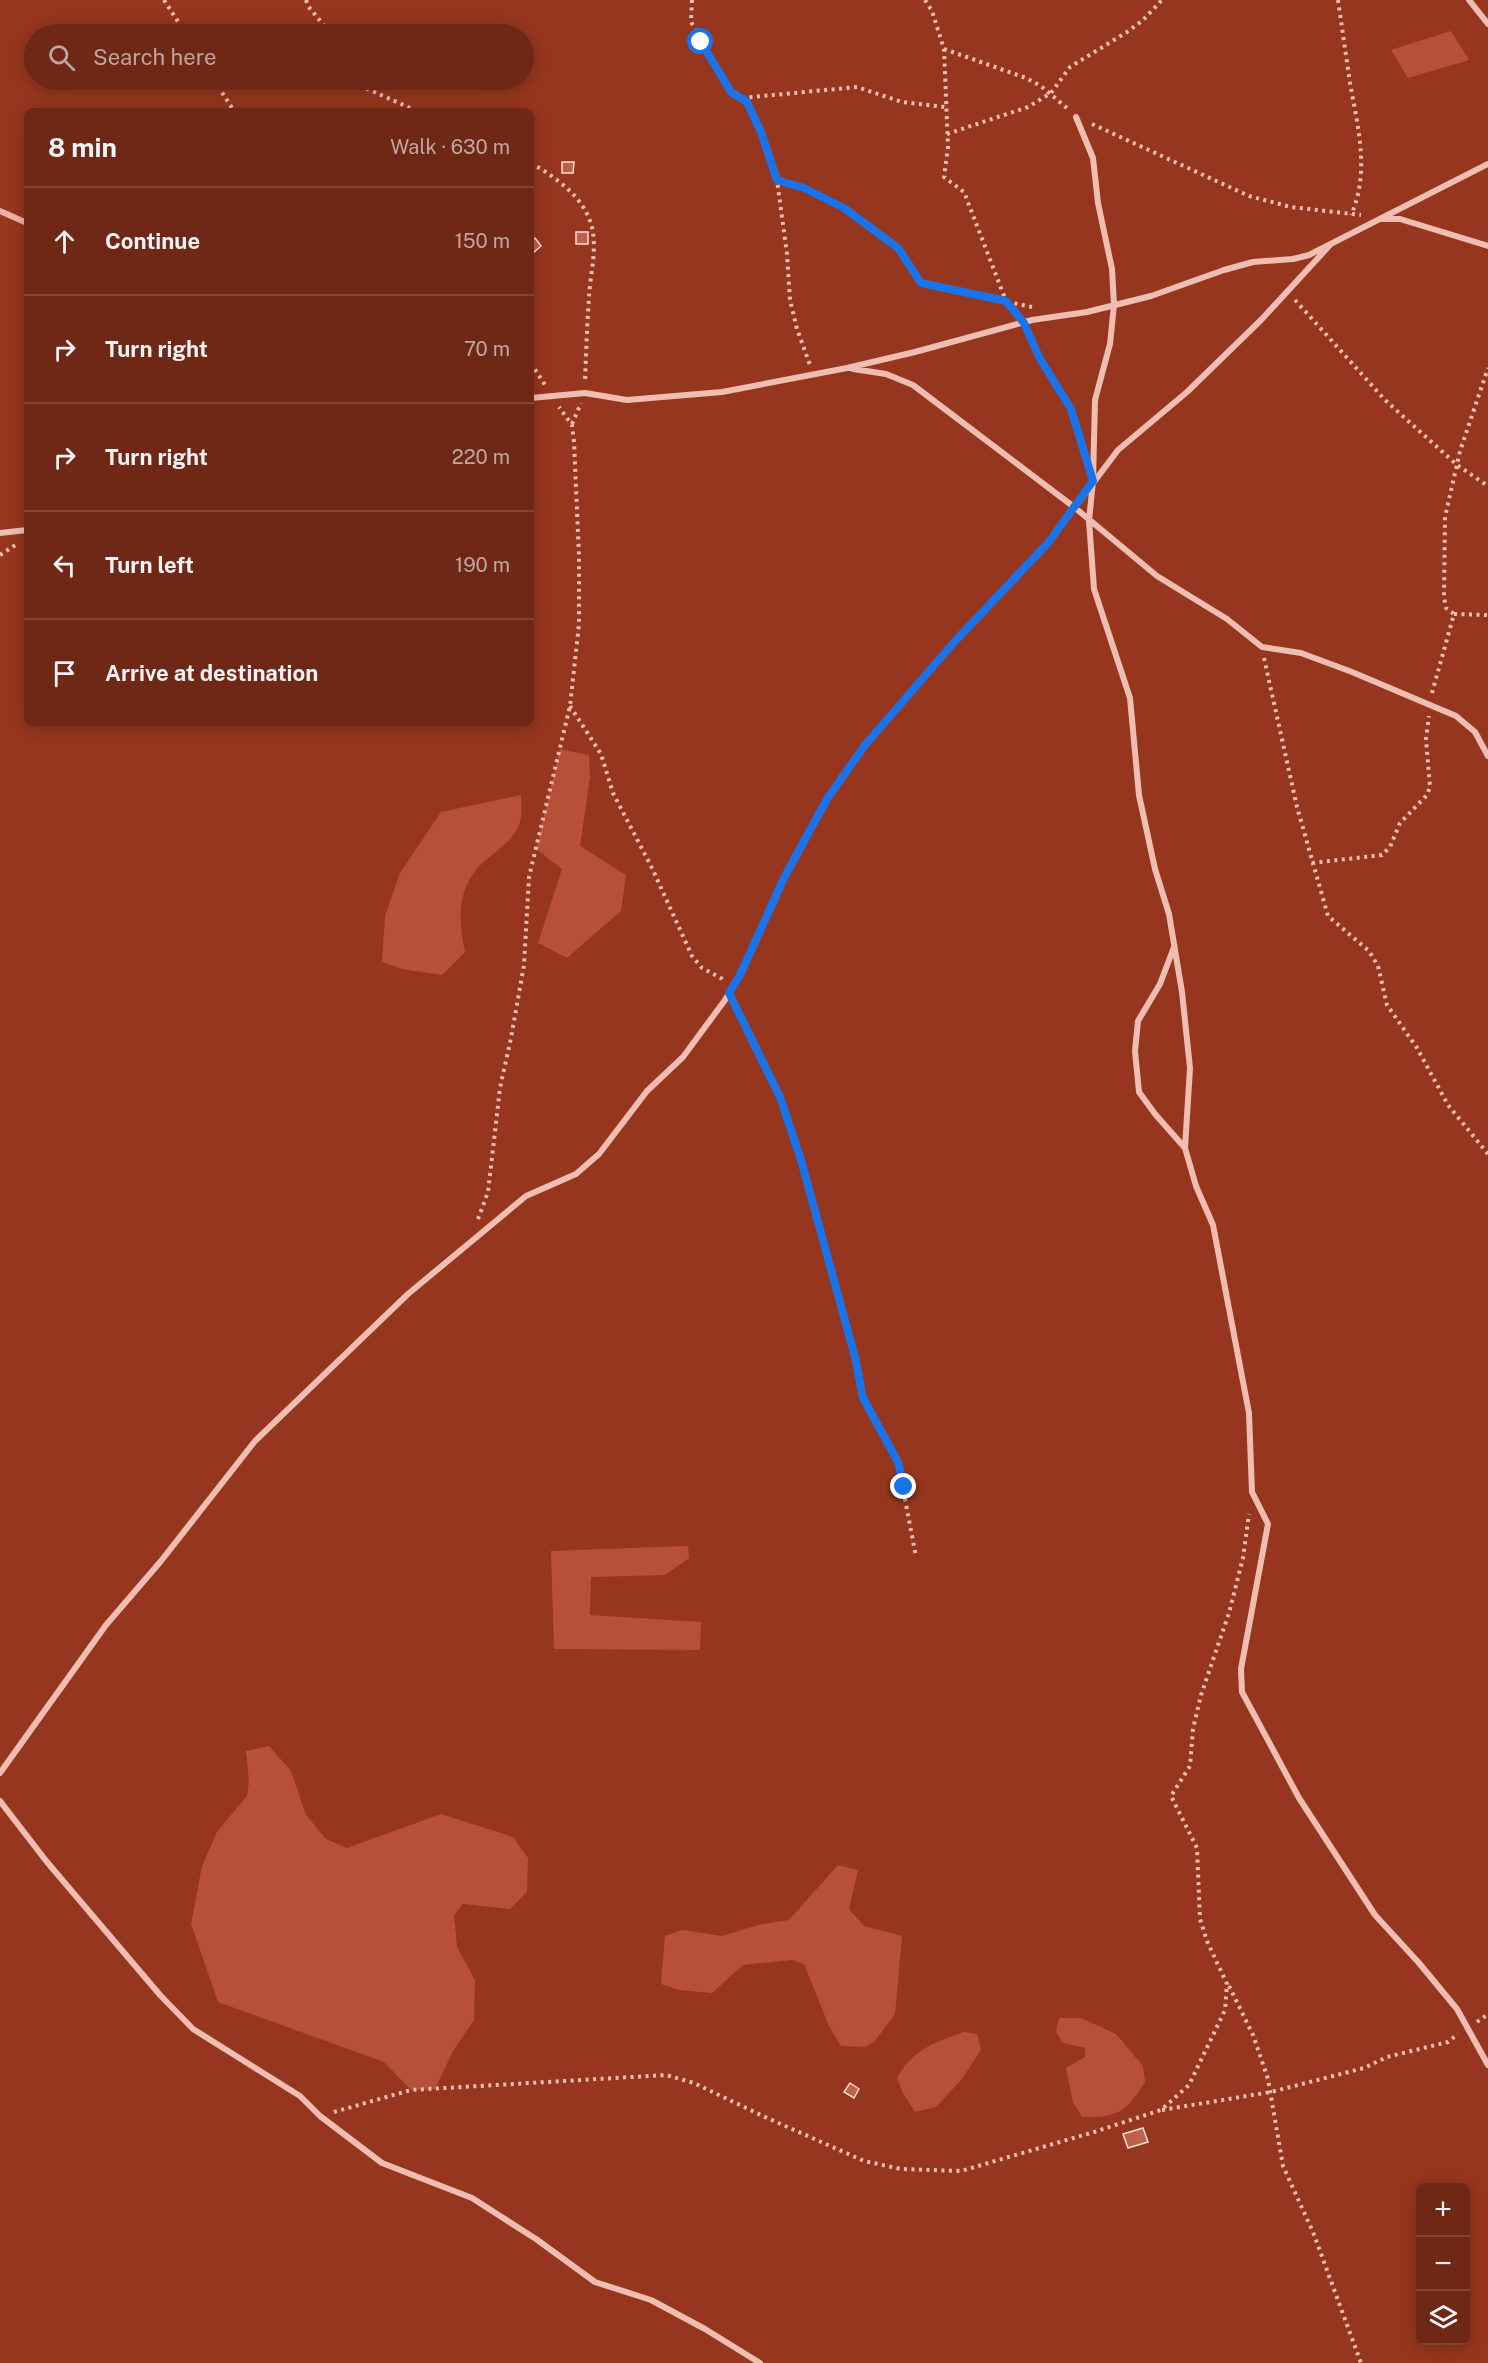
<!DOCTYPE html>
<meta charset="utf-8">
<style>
:root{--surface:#702816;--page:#783423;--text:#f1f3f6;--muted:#c0a6a1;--line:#824435}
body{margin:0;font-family:"Public Sans",sans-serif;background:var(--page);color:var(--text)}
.controls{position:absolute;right:18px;bottom:18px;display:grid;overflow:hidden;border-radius:9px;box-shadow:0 3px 15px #0003}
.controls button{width:54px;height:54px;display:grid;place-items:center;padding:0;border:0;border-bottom:2px solid var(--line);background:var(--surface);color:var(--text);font:30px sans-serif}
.stop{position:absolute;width:18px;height:18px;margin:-14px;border:4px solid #1a73e8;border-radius:50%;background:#fff}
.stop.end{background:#1a73e8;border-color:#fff;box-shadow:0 2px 6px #0008}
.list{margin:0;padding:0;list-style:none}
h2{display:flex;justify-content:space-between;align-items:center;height:78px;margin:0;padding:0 24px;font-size:26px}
h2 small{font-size:20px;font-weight:400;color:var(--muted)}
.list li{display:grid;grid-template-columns:39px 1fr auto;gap:18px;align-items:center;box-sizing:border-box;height:108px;padding:0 24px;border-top:2px solid var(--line)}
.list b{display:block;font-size:22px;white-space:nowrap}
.list em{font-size:20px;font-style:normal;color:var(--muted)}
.icon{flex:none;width:33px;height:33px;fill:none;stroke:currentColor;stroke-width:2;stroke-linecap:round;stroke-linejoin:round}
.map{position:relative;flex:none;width:1488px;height:2363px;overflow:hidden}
.search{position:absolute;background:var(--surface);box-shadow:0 3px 15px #0003;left:24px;top:24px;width:510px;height:66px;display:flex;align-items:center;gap:15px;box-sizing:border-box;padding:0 21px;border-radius:33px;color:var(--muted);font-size:22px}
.panel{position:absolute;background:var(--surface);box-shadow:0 3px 15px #0003;left:24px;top:108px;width:510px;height:618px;border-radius:9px}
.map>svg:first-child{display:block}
.green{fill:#b75039}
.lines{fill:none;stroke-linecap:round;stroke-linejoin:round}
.stream{stroke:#f1b2a5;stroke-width:6}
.building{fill:#be614a;stroke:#fbdfd8;stroke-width:1.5}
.path{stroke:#efbdb2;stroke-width:4;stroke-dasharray:3 4.5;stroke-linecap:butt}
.street{stroke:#efbdb2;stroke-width:6}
.route{stroke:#1a73e8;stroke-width:8}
</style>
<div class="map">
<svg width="1488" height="2363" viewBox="0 0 1488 2363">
<rect width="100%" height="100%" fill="#96361e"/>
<path class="green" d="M1451,31l18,29 -61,18 -17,-28z
M560,749l29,6 1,22 -10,69 46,29 -5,36 -54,47 -29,-15 24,-74 -26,-20z
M521,795c0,9 2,23 -3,32 -9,19 -28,27 -41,42 -21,24 -18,56 -12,83l-23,23 -40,-6 -20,-7 3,-46 15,-43 41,-61z
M688,1546l1,12 -24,17 -74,2 -1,38 111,7 -1,28 -146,-1 -3,-98z
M269,1746l22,25 15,44 20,24 21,9 94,-34 72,23 15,21 -1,34 -17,17 -47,-5 -9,11 3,32 18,33 -1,40 -21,31 -18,38 -24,1 -27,-28 -166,-60 -27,-78 11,-58 15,-34 30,-36 2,-15 -3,-30z
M838,1865l20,5 -9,39 15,17 38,10 -7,78 -21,28 -9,5 -24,-1 -12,-20 -25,-62 -12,-4 -49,5 -31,28 -33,-3 -18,-6 4,-48 17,-6 40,6 36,-11 31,-5z
M1059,2018h22l35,16 27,32 2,16c-20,31 -26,35 -63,35l-9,-15 -7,-34 19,-11v-9l-22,-5 -7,-11z
M964,2032l13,2 4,16 -19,29 -26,28 -21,5 -12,-19 -6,-15c15,-28 38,-36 67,-46z"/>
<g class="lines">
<path class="stream" d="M0,211l27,12"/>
</g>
<path class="building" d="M562,162h12l-1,11h-11z
M576,232h12v12h-12z
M535,238l6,8 -8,7 -2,-12z
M850,2083l9,6 -5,9 -10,-6z
M1143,2128l5,14 -20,6 -5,-14z"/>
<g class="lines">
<path class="path" d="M164,0l22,34
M306,0l2,6 23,28
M692,0l-1,22 40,70 16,10 14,30 16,48 10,74 3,46 7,29 13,36
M925,0l7,11 12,38 4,98 -4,30 20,15 42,109 10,11
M1338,0c4,28 8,55 12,83 8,44 20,90 1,132
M944,49l82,29 15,8 27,23
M214,80l20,31
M354,80l9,7 54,24
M742,98l115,-11 45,15 43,5
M1092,124l157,72 42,11 70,8
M947,134l81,-27 23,-14 19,-26 57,-35 15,-11 20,-21
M531,163c21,12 47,30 57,53 12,25 2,56 1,82 -2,28 -3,56 -4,84
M777,180l27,8 40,21 54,39 23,35 111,24
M1295,300l90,100 72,65 31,21
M1028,331l11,26 32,52 10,31
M531,363l14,22
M572,424l9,-21
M0,555l17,-11
M1454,614l34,1
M1264,658l33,149 31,109 41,35 9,15 9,39 30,43 31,57 40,49
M1432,693l22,-79 -8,-6 -2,-11 1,-80 15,-66 28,-83
M570,706l31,48 12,39 39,75 40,88 10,12 19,10 2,4
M1312,863l70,-8 8,-8 10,-24 27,-28 3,-8 -4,-48 3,-23
M735,1005l45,92 21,63 54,197 8,41 35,64 18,95
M478,1219l10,-27 12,-104 11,-50 13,-73 5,-88 41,-171 9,-82v-68l-5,-114 -2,-17 -13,-18
M1229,1986l24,49 15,44 15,87 30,66 48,131
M1477,2022l11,-8
M1162,2110l109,-18 93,-24 23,-11 61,-15 10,-8
M334,2112l77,-22 255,-15 28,8 71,34 99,44 37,8 60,2 133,-39 67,-22 28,-25 36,-75 2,-26 -20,-43 -7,-22 -3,-71 -26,-52 19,-30 3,-37 8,-34 28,-82 14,-55 6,-44"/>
<path class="street" d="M1469,0l19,24
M1076,117l17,41 5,45 14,66 2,36 -4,39 -15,56 -2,81 -4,40 5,68 36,109 9,97 16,74 14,45 13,78 8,76 -5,80 11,38 17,39 36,188 3,79 16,32 -27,145 1,23 57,106 76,117 44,48 38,46 31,56
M1382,219h18l88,27
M853,369l33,5 27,11 161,122 83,69 70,43 35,28 39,6 51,19 104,44 19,16 13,24
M531,398l54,-5 42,7 95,-8 125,-24 68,-16 117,-32 55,-8 64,-16 73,-26 29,-8 40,-3 16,-4 179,-91
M0,533l27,-3
M1174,947l-14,37 -22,37 -3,30 4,41 16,22 30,34
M0,1773l106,-148 55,-64 94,-120 153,-147 118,-98 50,-22 23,-20 48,-63 36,-34 42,-57 15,-25 44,-97 43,-79 38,-54 92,-106 91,-96 70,-93 69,-58 74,-72 69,-75
M0,1801l47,61 113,133 33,34 107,67 20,20 62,47 90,35 64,41 59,43 56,18 54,29 55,34"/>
</g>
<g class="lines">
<path class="route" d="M701,42l30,50 16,10 14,30 16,48 27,8 40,20 54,40 23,35 85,18 18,22 15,34 32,52 22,72 -45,62 -91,96 -92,106 -38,54 -43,79 -44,97 -11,18 51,104 21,63 54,197 8,41 35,64 6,25"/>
</g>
</svg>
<div class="controls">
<button>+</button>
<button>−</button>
<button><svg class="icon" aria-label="layers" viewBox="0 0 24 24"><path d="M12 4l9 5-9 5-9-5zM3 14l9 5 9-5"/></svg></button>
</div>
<div class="stop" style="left:701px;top:42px"></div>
<div class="stop end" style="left:904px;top:1487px"></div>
<div class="search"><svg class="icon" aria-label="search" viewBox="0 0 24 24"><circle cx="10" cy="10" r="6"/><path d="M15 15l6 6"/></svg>Search here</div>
<section class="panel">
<h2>8 min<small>Walk · 630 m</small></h2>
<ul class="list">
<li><svg class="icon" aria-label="ahead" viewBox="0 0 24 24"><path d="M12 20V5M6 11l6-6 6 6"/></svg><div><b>Continue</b></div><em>150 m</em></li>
<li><svg class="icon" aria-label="right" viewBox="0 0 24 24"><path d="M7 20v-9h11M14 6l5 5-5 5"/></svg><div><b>Turn right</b></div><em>70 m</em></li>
<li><svg class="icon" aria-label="right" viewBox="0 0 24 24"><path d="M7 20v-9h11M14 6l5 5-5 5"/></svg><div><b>Turn right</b></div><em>220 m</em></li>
<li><svg class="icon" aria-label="left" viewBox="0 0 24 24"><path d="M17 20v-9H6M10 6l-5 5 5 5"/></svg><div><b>Turn left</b></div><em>190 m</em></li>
<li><svg class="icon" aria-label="arrive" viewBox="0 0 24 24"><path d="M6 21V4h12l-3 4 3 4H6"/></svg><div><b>Arrive at destination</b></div></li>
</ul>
</section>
</div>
